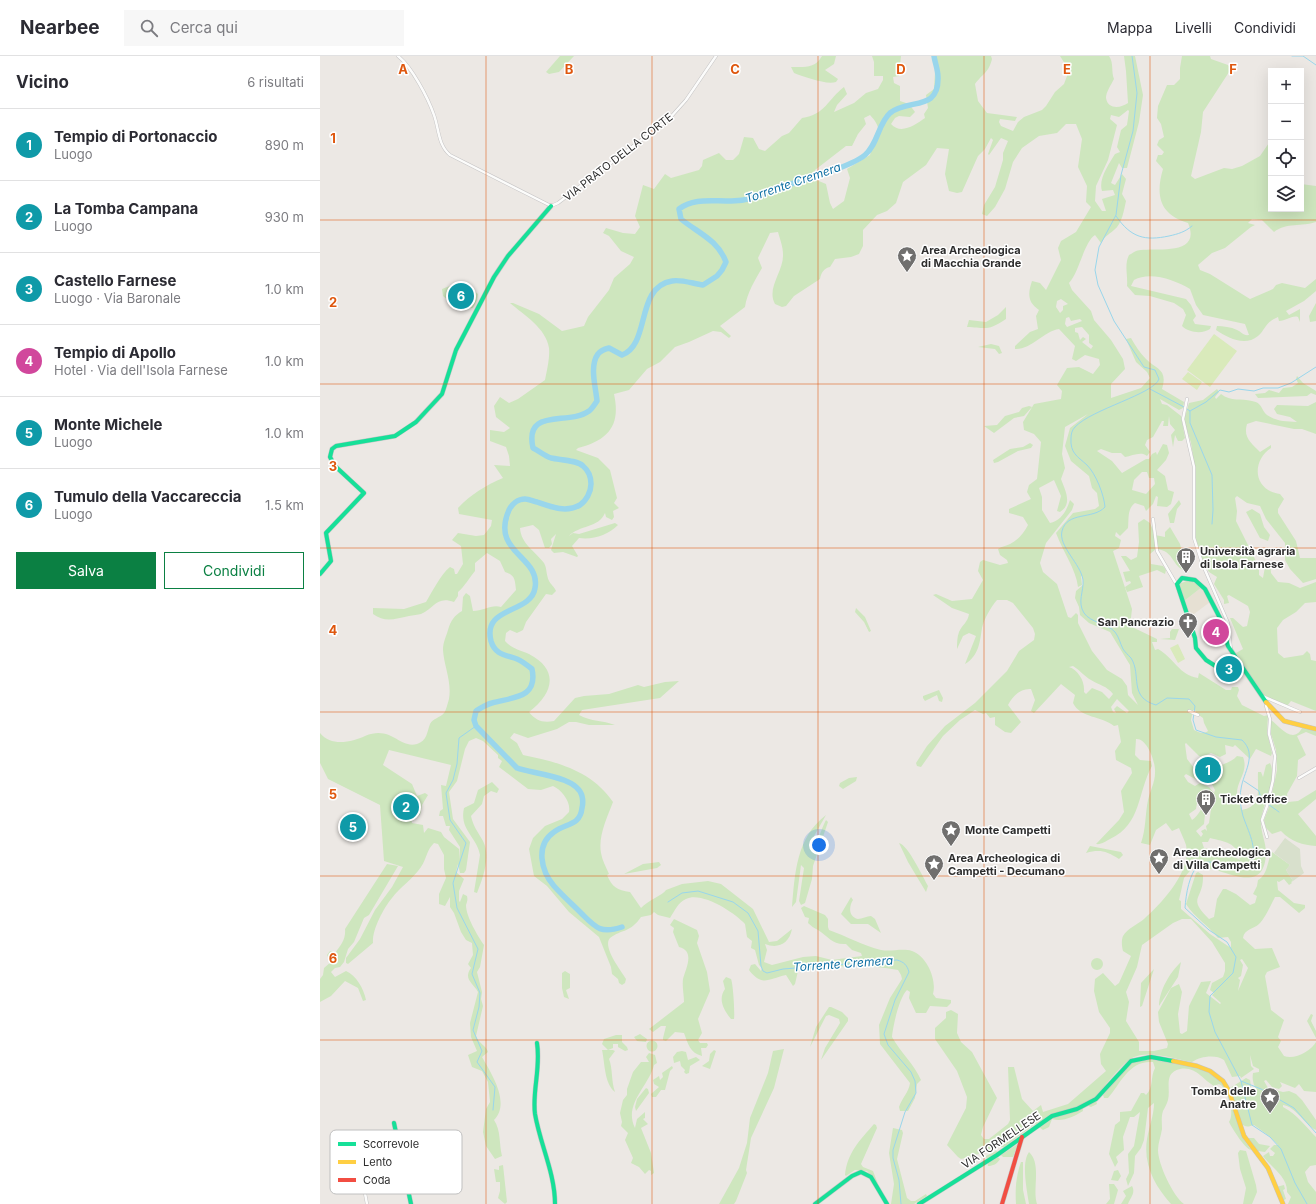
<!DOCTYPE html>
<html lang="it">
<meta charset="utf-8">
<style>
:root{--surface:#fff;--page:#f7f7f7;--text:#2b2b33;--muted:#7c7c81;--line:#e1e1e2;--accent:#0b8043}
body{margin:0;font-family:Inter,sans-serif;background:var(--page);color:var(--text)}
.controls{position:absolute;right:12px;top:12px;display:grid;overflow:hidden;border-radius:0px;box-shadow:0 4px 16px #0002}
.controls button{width:36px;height:36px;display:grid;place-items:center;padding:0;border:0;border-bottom:1px solid var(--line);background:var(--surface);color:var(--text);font:20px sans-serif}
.you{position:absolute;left:499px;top:789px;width:14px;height:14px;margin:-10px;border:3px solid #fff;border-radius:50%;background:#1a73e8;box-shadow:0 0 0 6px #1a73e833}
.badge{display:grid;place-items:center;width:26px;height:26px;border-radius:50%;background:var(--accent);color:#fff;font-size:13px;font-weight:700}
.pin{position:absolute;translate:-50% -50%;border:2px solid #fff;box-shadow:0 1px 4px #0006}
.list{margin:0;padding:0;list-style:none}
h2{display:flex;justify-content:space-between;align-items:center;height:52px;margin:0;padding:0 16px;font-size:17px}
h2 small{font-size:13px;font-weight:400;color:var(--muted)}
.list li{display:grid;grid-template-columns:26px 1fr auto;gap:12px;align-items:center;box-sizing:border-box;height:72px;padding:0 16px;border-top:1px solid var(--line)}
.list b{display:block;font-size:15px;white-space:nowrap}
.list p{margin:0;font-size:13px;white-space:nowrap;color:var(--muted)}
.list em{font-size:13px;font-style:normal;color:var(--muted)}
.actions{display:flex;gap:8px;padding:12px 16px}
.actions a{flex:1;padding:9px 0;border:1px solid var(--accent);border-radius:0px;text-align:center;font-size:14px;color:var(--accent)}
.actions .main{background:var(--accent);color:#fff}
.icon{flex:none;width:22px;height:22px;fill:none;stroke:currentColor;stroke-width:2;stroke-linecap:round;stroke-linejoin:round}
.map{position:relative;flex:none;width:996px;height:1148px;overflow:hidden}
header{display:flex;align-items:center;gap:24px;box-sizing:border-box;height:56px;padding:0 20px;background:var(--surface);border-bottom:1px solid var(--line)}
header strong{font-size:19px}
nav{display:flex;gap:22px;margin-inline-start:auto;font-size:14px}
.search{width:280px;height:36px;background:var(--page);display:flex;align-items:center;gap:10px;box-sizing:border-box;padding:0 14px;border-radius:0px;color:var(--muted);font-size:15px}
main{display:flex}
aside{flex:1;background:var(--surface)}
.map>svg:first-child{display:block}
.education{fill:#e6e0d3}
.green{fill:#cee6be;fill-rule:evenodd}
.cemetery{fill:#d8e0cc}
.pitch{fill:#d9eabb}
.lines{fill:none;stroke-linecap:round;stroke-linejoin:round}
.stream{stroke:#99d6ec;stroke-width:1}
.river{stroke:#99d6ec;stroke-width:5.5}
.street-casing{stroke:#c5c4c5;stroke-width:3.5}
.fast-casing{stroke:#c5c4c5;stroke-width:5}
.slow-casing{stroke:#c5c4c5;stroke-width:5}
.jam-casing{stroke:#c5c4c5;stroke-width:5}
.street{stroke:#fcfcfb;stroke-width:2.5}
.fast{stroke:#16e098;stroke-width:4}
.slow{stroke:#ffcf43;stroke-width:4}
.jam{stroke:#f24e42;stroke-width:4}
.grid{fill:none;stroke:#df570e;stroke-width:1;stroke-opacity:0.55}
.labels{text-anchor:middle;stroke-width:3;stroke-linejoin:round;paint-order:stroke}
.street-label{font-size:11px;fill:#2e2e2e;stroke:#fff}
.poi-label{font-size:11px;font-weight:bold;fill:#2e2e2e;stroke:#fff;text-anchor:start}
.water-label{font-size:12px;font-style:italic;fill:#0d6fa3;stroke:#fff}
.key{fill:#fff;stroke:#c0c0c0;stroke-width:1}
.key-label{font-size:11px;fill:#2e2e2e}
.grid-label{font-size:13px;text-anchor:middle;font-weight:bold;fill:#df570e;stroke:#fff;stroke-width:3;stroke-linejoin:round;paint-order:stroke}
</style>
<header>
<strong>Nearbee</strong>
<div class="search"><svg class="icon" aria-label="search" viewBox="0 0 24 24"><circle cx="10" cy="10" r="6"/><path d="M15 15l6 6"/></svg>Cerca qui</div>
<nav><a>Mappa</a><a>Livelli</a><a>Condividi</a></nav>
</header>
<main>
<aside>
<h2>Vicino<small>6 risultati</small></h2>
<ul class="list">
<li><span class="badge" style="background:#0f9aa8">1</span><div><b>Tempio di Portonaccio</b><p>Luogo</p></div><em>890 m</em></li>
<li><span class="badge" style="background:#0f9aa8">2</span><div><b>La Tomba Campana</b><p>Luogo</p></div><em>930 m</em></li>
<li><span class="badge" style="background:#0f9aa8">3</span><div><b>Castello Farnese</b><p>Luogo · Via Baronale</p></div><em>1.0 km</em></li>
<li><span class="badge" style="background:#d1479c">4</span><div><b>Tempio di Apollo</b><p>Hotel · Via dell'Isola Farnese</p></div><em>1.0 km</em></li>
<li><span class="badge" style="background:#0f9aa8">5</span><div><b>Monte Michele</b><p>Luogo</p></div><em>1.0 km</em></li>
<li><span class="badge" style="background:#0f9aa8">6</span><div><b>Tumulo della Vaccareccia</b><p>Luogo</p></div><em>1.5 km</em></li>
</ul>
<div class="actions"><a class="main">Salva</a><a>Condividi</a></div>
</aside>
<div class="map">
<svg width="996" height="1148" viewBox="0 0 996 1148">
<rect width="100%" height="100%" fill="#ece8e4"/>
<path class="education" d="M882,531l8,15 -20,15 -6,-16z"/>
<path class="green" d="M240,0h14l-15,16 -10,2 -3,-2z
M502,0h14l-2,8 -9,6 13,9 -2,3c-10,3 -31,-5 -42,-9l-3,-6c12,0 24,2 31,-11z
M552,0h29l-2,20 -6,1 1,6 6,3v15l9,3 6,8 -5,5 -11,-1 -4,2 -4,6c10,11 24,1 34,-6l-1,-4 4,-6 -2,-13 8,-6 2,-33h55l1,3c-4,15 -9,14 -17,25l3,17 9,12 30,4 -2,4 -15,-2 -1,3 2,4 12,5 5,-9 6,-5 18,-7 4,-4 9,-14 9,-8 3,-8v-9l-7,-11h49c5,7 2,16 5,23 -3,6 -8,13 -8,19 2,12 15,10 22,5l-2,-32 -2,-15h11l8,39 -4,27 -12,46h-5l-3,-5 -8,20 4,2 7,-11 4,5 -4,15 4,7c-2,9 -4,23 -12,29 -7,6 -7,4 -13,13l-6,-8c-11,7 -16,38 -26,48l3,7 19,21 3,9 17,20 12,19 2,10 -14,15v14l30,-10 9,-10 -3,-6 -11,-10 -10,-23 5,-1c4,7 9,15 15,21 11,11 22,10 16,30l22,13 -1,6 -4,2 -19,-11 2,5 5,1 14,11 4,22 -3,3h-4l-3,-6 -2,12 -2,-12 4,-5 -5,-6 -1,-8 -1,10h-5l1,-5h-2l-9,16 -6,3 -2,5 5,7 -3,4c-6,-5 -15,0 -22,1l-4,-4h-9l-11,-4 -4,2 15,10 10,12 24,-14h3l3,-5 4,-2 1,3 6,-11 4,1 2,8 -3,7 -9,10 8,6 3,14 6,2 -3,12 -4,3 -10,-1 1,-9 -2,-1 -3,8 -7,7 -2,-5 -9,-3c-8,6 -6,16 -7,25l-8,8 -4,-4 -1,4 6,4 -2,8 -6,3 19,58 -2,17 27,13v3h-5l3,8 3,-1c16,9 21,26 40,29l1,-5 27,17h5l1,-3h6l1,3 -2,6 5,9 22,11 4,-1 -1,17 5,21 -1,3 -15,-7 -6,10 -15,-14 -2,2 -8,-2 1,9 -6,3 -9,-4 -9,4 -3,-1 -13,-13 -1,1 2,15 15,19 -5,2 -11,-6 -2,2 4,6 7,4 5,-3 9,4 5,6 1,-3c-3,-6 -6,-11 -2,-18l6,1 -4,-3c7,-7 16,-7 22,-14l6,1c6,15 -7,24 -6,38 0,5 3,11 5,15 21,-4 15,-20 16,-38h3l2,5 3,-12 4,-2c8,16 -7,41 -9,57 -1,11 5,22 5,33 -1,34 -25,25 -47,18l-2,-3 -6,1 -17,-3 -10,12 -5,22 2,1v8l29,25 21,14v-6l-3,-5 -10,1c-10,-13 -23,-20 -32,-34l10,-31 2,-1 5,3c1,26 -17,21 6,44l5,-2 3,-18 6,-10h3l10,5 14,11 5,-2 2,-7 -4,-2 4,-8 1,-6c10,-5 9,-19 14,-28l18,13 -4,5 7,11 -2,1 1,1 -3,2 -5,-6 -5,3 -2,-1 1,9 16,13 11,2v3l-6,5 -19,-16h-5c-3,6 -11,23 -16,27 -5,5 -15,5 -16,14l12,11 17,-1 8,19 -13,5 -2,4 6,34 13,10 -6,17 3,4 -3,6 6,9c11,4 27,-5 32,-14v50l-12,-1 -5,-7 -4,4 -15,-6 2,4 -3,3 -7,-2 -6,-7 -2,1 4,7 15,4 6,-1 7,3 6,6 14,20v10c-11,-5 -21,-24 -33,-25v2c14,7 23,20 33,30v28l-6,1 -5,6 3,10 8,10v12h-28l3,-7 -4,-5c1,-15 -16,-25 -24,-36l6,-4 1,4h3l2,-3 -5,-4 4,-4h4l-9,-9 -15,-11c-6,2 -9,3 -14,-3l-10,-34 16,-10 4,2 1,6 -2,5 7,-2c-3,-6 -4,-10 -3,-16l6,-1v-3l-6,-3 -3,-11 1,11 3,3 -13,9 -1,-2 -8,1 -8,-17c-8,-6 -24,-4 -32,2 -17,-3 -42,-12 -58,-5 -13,6 -28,29 -39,40l2,7 -6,3 -7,-3 -2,2 1,5c-10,6 -20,11 -31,8l-3,8 -6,3 -8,-6 -31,23h-8l-23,9 -12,3 -3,-2 -11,-12 19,-37 1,-11 -10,-26 -22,-32v-11l11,-10v-6l5,-2 7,4 -1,19 4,9 11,10 25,46 -14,29 -2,8 3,4h5l19,-15 2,-4 -2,-53h6l8,32 11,12 8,-6 2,7 25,-8 38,-33 -5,-7 -1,-10 10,-21v-5l-11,-16 -5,-21 1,-12 8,-6 12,13 4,-3 12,-27 -8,-5c-1,-4 -2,-10 0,-15 4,-7 15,-12 21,-17 18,-16 48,-48 42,-74 -2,-6 -5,-12 -7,-17l-7,3 -6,-8 -10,7 -6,15 -9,-2c5,-14 4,-28 7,-43 2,-9 7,-18 7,-27 1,-11 -8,-35 -19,-34l-1,16 5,5 11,1 1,5c-15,27 -10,58 -42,73 -4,2 -9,6 -14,5l23,-24 5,-8 -3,-21 11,-18 -1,-5 -15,-8 -1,-9 6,-9 -3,-17 -4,1c-12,-10 -34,-8 -41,-23l2,-8 -14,-11 -27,29 -3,-2 4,-11 -4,-11c-11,-1 -19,8 -23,16l13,17 -10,11 -6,-1 -10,-7v-8l-5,1 -4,-5 -3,1 -8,-4 -15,10 -17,16 -22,31 -4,-1 -1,-3 11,-17 18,-20 30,-23 32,-32 12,-20 15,-11 1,-6 -2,-6 -20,-25 -6,-3h-10c-6,7 -13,19 -15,28 -2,13 -3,28 -17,36l11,-28 -7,-3 -6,3 -6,13c0,-5 0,-12 2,-17 3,-7 9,-10 10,-18l-17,-6 -19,-13 3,-1 16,7 20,-2 11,-19 -5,-9 2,-9 3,-2 17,5 8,-2 -1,-3 -7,-5 -2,-6c4,-3 8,-3 12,-5 8,-4 14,-11 18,-19l-5,-8 -14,-4v-4l22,-10 -4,-7 2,-7 8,-6 4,-37 -7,-8 -10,-4 -1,-8 11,-18 27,-5 1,-8 -5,-6 10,-17 12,-1 14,7 7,-9 -1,-6 -14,-4 -9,6 -4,-2 3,-13 -16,-17c-15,2 -28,21 -44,20v-3l15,-14 8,-3 -2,-13 3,-6c-12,-8 -11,-17 -7,-29l8,2 6,7 15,-30 -3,-12 3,-7 15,-9 15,-25 -5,-5 1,-16 -9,-19 4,-28 -6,-15h-10l-9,9 -18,3 -17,12 -9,14 -8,27 -10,18 -8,9 -5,-2 2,-9 11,-18 8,-27v-7l5,-12 -7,-3 -12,17 -1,-1 5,-14 -2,-2 -6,11 -7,7 -16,36 -5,1 -8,-2 -4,-17 4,-25 -12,-1 -11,17 -23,17 -7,21 -9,8 -10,4 -14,15v16l-4,8 -8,3 -16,2 -5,8c-6,1 -9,6 -10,12l-26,17 -8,10 -4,1 -7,-3c-9,-16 9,-33 8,-50 0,-7 -3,-15 -5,-22l-8,1 -12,25 4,10c-7,12 -15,25 -17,39l-25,19 11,10 -2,2 -8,-6 -8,-1 -24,11 -14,5 -15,15 -13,7 -18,21 -15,4c7,32 -6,46 -36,54l-2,2 22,8 12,12 7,28 -3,5 5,5 -6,3 1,6 -2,3 -6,-3 -1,-4c-6,15 -26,12 -36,23l4,-3 6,1 36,-11 3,2c-10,10 -25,15 -39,13l-7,8 6,10 -1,1 -14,-5 -9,1 -3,-3 5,-16 -5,5 1,5 -3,4h-4l-6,-18 -6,-5 -13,3c1,16 15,23 24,35 3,5 2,12 5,18 2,4 5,5 7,10l-4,4 -6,-1 -20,28 -3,8 -6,3 -7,-3 -4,3 -1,8c7,8 15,9 24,13 31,16 24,40 0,58 7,9 14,11 25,9l21,-23 9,-2 25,-2 29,-9 6,2 21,-5 14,-1 -19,17 -78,12 -3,5c13,7 23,5 36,10h-26l-13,-3h-7l-12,7 -29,9 -14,-5 -4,5 7,5 6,12c35,7 69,16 90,47 -6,16 -15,34 -12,51 1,7 5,14 8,21l-2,1c5,12 10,15 23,17l11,16c6,-7 22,-13 25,-18l16,-6 26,-3 13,3 32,25 16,33 8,-1 15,-12c-3,15 -14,20 -27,15l2,6 -3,12 8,3 31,-8 13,-1 16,4 30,-4 -1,-3 -9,-3 -6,-6c-14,1 -17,-7 -28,-14 -4,-2 -7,-4 -10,-7l1,-5 -4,-1 -4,-9 3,-2 21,9 3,4v8l1,3c17,6 35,16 52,20 10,2 21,-2 31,1 15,5 25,29 21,43l3,4 15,2v3l-4,4 -17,-1 -4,7h-10l-7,-15 1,-6 -3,-2c-8,8 -14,36 -15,47 9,16 22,27 29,43l-4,4 -2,14 -7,13h-8l-1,-4c3,-9 10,-15 11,-24l-30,-39 -1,-19 11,-27 12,-19 -1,-4 -3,-5c-33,-6 -67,-4 -100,1l-3,13 -2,2 -7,-11c-18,4 -24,12 -37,-5l2,-5 4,-1 6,7 1,-3 -3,-3 -4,-15 -4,-2 1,-7 -5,-4 -2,-13c-10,-11 -43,-33 -59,-25 -8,3 -12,13 -16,19l-12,-3 -4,-3 -3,3 -10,2c-11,16 -19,12 -31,21 -8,9 11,32 16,41l-1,4 -3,2 -3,-2 -1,-4 -6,-5 -1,-7 -12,-30 -30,-25 -22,-26 -13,-10 -5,-27 4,-11 12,-12 17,-7 7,-7c2,-10 -7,-22 -16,-26l-12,4 -13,-1 -29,-22 3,-6 -4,-3v-3l-15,-14 -7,-3 -7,3 -4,8 -8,32 -8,11 4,27 17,23 -4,28 -2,3h-4l-2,-9 -2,8 8,7 -5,12v10l1,1 3,-8 4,2c1,4 0,6 -1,9 0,12 12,31 18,40l-4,22 -3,5 5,20 -1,7 2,7 -7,30c2,7 11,10 12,16l-6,5c9,16 29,46 12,63 7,10 5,24 8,36l-7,3 -9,-13 -3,-14 3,-23 4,-7 -2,-20 -6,-11 -10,-4 -4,-12 9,-4 -6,-14 -1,-14 8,-31c-5,-9 -15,-13 -7,-24l-3,-4 5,-9 -1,-12 -6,-3 -5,-8 -7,-19 -4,-6v-10l-5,9 -6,-2v-10l7,-16 -2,-9v-14l-6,-11 -4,-1c-8,8 -7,15 -13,24 -8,12 -21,20 -29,31 -9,11 -20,32 -19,45l-25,21 -2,-1v-5l14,-19 15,-29 17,-23 11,-20 -19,-6 -4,-56 -52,-26 -8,-16v-30c11,14 32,9 45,3 27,-11 34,13 52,8 10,-3 10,-12 13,-20 3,-6 10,-6 14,-11 2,-2 4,-11 5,-14 3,-17 -5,-33 -6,-49 0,-8 3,-13 5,-20 3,-10 6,-14 14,-19l1,-14 3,-4 4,3 3,15c10,0 19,-7 28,-4l15,-17c-1,-10 -1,-15 -11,-18l-5,-11 -13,-8 -12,10v8c-6,7 -10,15 -17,21v4l-4,6c-18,-6 -19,6 -33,12 -3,1 -8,1 -12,2 -14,3 -24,7 -36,-2v-6l31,1 22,-7c6,-10 15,-28 24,-35l4,2 1,5h2l6,-10 -2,-18 -9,-6 6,-7 18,3 8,-1 7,-9 1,-6 -33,-6 -1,-6c12,-13 28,-23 45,-30l-9,-13 16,1 -1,-10 -3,-9 -16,-6v-11l14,2 6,-4 -14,-11 -2,-11 6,-9 9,6 9,-4 27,-19c2,-10 5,-23 4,-32 -3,-20 -25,-33 -39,-45h3l26,11 23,17 22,-5 4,-9 21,-27 5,-12 16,-14 4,-7 -13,-6 -12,-15 -6,-3 3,-5 17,5 12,1 5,-7 -5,-11 8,-31 11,4 11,-15 6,4 28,-8 3,-4 1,-6 16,-7 7,7h7l6,-6 5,-17 9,1 6,11 6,2 17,-15 7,-3 13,-15c23,-3 26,-19 42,-31l3,7 -10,11 -3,7 20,-9 12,-10 12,-4 5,-9v-4h-9v-14zM808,54l1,1 -2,14 -6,5 -4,17 3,5 -5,2c-6,10 -17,25 -13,37l11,-1 2,5 -13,4 4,12h-4l-7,-10 1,-15 12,-26 9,-35 -7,-6 1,-4 8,2zM550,59c16,17 5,21 0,40l-23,14 3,9 -6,23 -11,8 -3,-6 -4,-19 -12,-5 1,-9 31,-24h6l6,-12 8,-10 -2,-6zM741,243l7,5 -5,2v4l-3,3 -4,-6 1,-6zM749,261l2,4 9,-2 2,2 -15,6 -2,-3 1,-6zM762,271l7,8v8l4,3 -2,3 -9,-7 4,-3 -3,-2 -3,3 -2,-7 -3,-1v-4zM768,358l-18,14 -5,18 6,15 18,15 3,12 5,5 2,13 -4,3 -22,4 -17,20c7,19 20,36 22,54l4,-2 -1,-9 2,1v8l-7,6 -1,7 4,9 1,8 9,8 21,9 6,10 14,23 2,28 6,12 -10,-10 -1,-9 -5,-7 -15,-9 -15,-19 -14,-28v-8l-2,-2 -5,5 -3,-1 -11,-33 -14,-12 -3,-9 6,-20 26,-33 2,-6 -4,-4c-3,10 -9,21 -20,23l-8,-13v-13l-3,-9 15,-8 7,16 -4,15 3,1c13,-8 5,-22 1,-33l4,-11 -3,-14 3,-27zM822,416h5l2,6h5l1,6 -9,10 -14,-4 2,-10zM753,610c7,4 12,11 18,14 8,5 16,6 22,14l-4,5 -7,-7 -10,-4 -6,6 -2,-2c1,-11 -6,-22 -15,-25zM797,643l12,12 -2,2 -10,-7 -3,3 2,4 -3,-1 -2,-5zM873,654h2l1,3 7,5 1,5 4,8c-6,4 -9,1 -14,-1l-3,-10zM69,694l62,15 -5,21 -5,-1 2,24 -3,2 -1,5h4l3,10h4l-1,4 11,17 -1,13v-11l-15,-12 -3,-5 -13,-4 -4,5 -1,-8 -11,-2 -1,-5 9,-3 2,-10 6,-10 -3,-2 -8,3 -5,-12 -29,-19zM879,736h2c6,8 0,22 -9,28l-3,-6 7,-5zM889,750l2,3 -2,14 -3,3 1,5 -2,-2 -4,2 2,3 -2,3 -5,-6 8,-7 1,-10zM890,782c15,4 27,4 30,22l-9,-5 -27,-7 -2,-6h6zM862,863h9l21,23 13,21v8l-2,6 -11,6 -2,7 4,3 -2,2 9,8 -1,1 -14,-11 5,-12 -10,1 -12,24 -2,25 -5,3 -2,-1 -2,-19 4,-22 -3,-8 -8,4 -13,24 1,10 9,22 -1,4 -13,3h-15v-9l-13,-21 3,-19 -3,-10 11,-25 5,-22 31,-22zM922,903l6,9 -10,23 2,-11 -2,-2 3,-2 2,-11 -3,-5z
M862,0h28l1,3 17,6 3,4 -28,43 -2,20 -10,44 4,3 29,-11 8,1 10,-3 18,-10 11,-16v69h30v-25l15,2v36c-15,5 -29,0 -42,10l-12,-12 -10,-1 -4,4 7,2 -4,2 -26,21 -13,5 -14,12 2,5 10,4 40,25 23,-10 3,-4 6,-2 23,5 11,-9v12l-12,10 -18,10 3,4 11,-6v13l-2,-5c-6,-2 -12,4 -19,4l-1,-4c-14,6 -12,12 -20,19 -13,11 -30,2 -42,-6l1,-4c6,0 14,1 20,4 5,2 6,6 12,5l-4,-11 -42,-9 -7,-10 -6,-16c-15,-9 -40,-18 -56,-9l-3,6 55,13 5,6 5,11 -3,4 2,4 16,2 -1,3c-7,5 -21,4 -28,-3l4,-11 -3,-6 -9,-6 -24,-7 -15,-1 -8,-9c1,-11 -3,-21 2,-31 4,-2 7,-5 12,-5 16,-2 61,6 47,-27 -28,-8 -33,-27 -25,-54l-7,-8 2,-6h4l2,-3 -7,-7 2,-5 5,-3 -3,-13 -4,-6 1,-12 9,-21h7l6,-6v-11z
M135,228l15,4 8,6 -1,6 -4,8 -14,1 -16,-13 -1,-7z
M996,247v18l-6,1 -1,-6z
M686,251v12c-18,12 -19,9 -39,8l2,-7 17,2 12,-7z
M671,288l8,2 3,7 -3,1 -4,-5 -17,-2z
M977,320l6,7 13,8v4l-5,-2 -4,3 -49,2 -3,-4 10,-1 4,-3 10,3 4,-5 9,-1 6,-4 -2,-4z
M897,333l2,3 -4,5 1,2 5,-5c10,8 20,4 31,7 11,2 9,9 15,14 11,7 18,6 30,7l-7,-5 -13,-3 -3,-5 3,-4 31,1 8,-4v32l-14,-5h-8l-38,-8 -9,3c-4,13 4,19 13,28l11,-7v3c-19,12 -19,42 9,46l4,5 -6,10v4l18,28 4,17h16v21l-13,4 -13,-14 -5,-9v-17l-19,-24 -6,-13 -13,-3 -10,-7 -2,2 2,13 -1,10 23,46v8l4,3 3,-17 4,1 1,11 7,9 11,1 11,5 16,-6v20l-11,1 -9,9 -13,8 -6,8 1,25 6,5 19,-3 4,-4 3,3 1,6 5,1v50l-25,-10 -4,5 -25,-12 -26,-41 7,-4 -13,-31h3l10,9 4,-1 3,-14 -2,-6 -19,-11 -2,1 2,7 -5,1v-4l-10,-16 3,-7 -8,-5 -6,-10 -8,-25v-68l-4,-26 -7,-23 5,-17 14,-3z
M709,350l3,1 -8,9 -10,2 -20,15 -10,-7 13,-1 8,-9 14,-4 3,-4z
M710,387l3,2 -2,3 -13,3 -20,11 -4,1 -1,-3 17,-11 13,-2z
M859,444l2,4 -4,5 -3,14h-4l-2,-9z
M932,453l8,5 4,13 6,8 -2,6 -8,-3 -14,-26z
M824,463l6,4 5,12 10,2v-5l5,-5 10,17 7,27c-15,-2 -12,-21 -31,-22l-6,5 1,10 12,2 3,4 -1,4 -8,-4 -18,6 4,11 -16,5 -2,-5 6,-4 -1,-2 -4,1 -3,-10 7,-1 -9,-15h5l5,4 6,-3 2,-15 -1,-19z
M869,524l13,7 -18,14 -5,-17z
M536,552l9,9 6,14 -2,1 -5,-10 -9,-10z
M852,573h7l-4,11 -15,-1 10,-1v-6z
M619,634l4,8 -1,4 -3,-1 -2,-6 -12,6 -2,-3v-2z
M951,664c8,6 22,25 31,8l14,2v6l-10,-4 -9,4 9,19 -8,5 -1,16 -10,18 1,8 10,-1 18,-11v9l-18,15 18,22v10c-13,-1 -25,-4 -35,-15l-9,3 -6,-6 -2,-8 5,-13 8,-37 -1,-20 -5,-16z
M537,721l-1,4 -13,8 -4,-3 1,-3 9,-5z
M172,726l7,7 -2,4 -6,-2 -7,5 -2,8 -11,12c2,10 7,16 12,25 8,15 0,37 -6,52l-3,-1 6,-37c-3,-18 -21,-25 -16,-47l10,-5 4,-13z
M506,759l-17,30 1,3c9,-6 11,-19 16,-28l2,2 -15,44 -1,13 -7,24 -4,2 -2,-4 5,-33 -3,-3 -5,37 -4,5c3,-34 4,-69 34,-92z
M579,787c9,2 24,34 29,43l-2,6 -18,-30z
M770,790l31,6 2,3 -4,4c-13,-8 -19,-10 -33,-6z
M339,806l2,3 -4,3 -33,6 19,-10z
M67,808l11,2 -29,49 -5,3 -10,24 -6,7 -4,13 -4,5 -5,1 -4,4 4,5 11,-6c10,4 18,18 20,29l-3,1 -5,-13 -13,-7 -14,15 -11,6v-23l3,-4 1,-7 7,-6 -4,-7 3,-4 5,2c6,-8 11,-14 10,-24z
M531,841l2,3c-4,6 -5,17 5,19 4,0 9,-3 13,-3l4,3 6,14 -13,-9h-17l-10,-10z
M354,863l23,11 2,6 -2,7 10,29 3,19 -12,28 4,14 -4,7 2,3h7l1,2 -2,3h-5l1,8c-12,-3 -14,-12 -18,-23l-9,-1 -9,9 -3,-1v-2l3,-12h-5l-8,6 -4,-3 35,-27c0,-7 -2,-16 -1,-23 2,-9 13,-28 -4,-32l-6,-15 1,-4 -4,-3z
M771 908a6 6 0 1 1 12 0a6 6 0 1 1-12 0Z
M861,906l-3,15 -19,29c0,-15 11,-34 22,-44z
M834,913l-12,37 -2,1 1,-24z
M245,915l5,3v14l-4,2 3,9 -5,-2 -2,-9v-15z
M406,921l5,2c2,4 4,34 3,40h-3c-8,-10 -13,-20 -6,-30l-2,-8z
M509,951h2l11,5 6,6v3l-27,39 4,-12 15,-25 -1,-4 -10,-4 -3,1 -16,31 6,-20z
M991,958l2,1 -2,6 5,10v7l-9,-17z
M320,978l7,5 -1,3 -9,-1 -3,-4z
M296,979h6v7l5,5 1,3 -3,1 -7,-4v-3h-5v4l-5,2 -6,-6 2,-5z
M326.5 990a5.5 5.5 0 1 1 11 0a5.5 5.5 0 1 1-11 0Z
M464,993l-10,39 -23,50 -5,32 1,3 -11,28 -2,3h-15l20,-36 8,-25 3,-25 18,-45 5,-22z
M282,994h11l2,1 -6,8c4,10 2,22 6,33 -11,-9 -10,-29 -13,-42z
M394,994l2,1 -6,18 -8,-3 7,-5 1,-7z
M362,995l4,1 2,8 8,-3 4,3 -10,6 -1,7 -3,1 -2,-2 1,-2 -4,-4 -1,-5 -6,2 -1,-6 4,-5z
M329,997l6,2 2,8 -3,2c-5,21 -31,39 -19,63l2,-9 8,-7v6l-2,1 5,5 -7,4 10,25 3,20 -3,2v-4l-2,-1 -4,4 -6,-7 -8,-4 2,-5 -8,-18 3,-7 -7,-7 1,-4 -2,-9 3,-13 4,-5v-6l6,-17 8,-10h8l-3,-5z
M827,1003l51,8 23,13 8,16 15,44 7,10c-6,-1 -19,-22 -22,-28 6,-10 -1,-27 -7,-36l-3,-2 -5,2c-11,-6 -18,-20 -34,-17 -17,4 -9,19 -12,31 -1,4 -3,7 -5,11 -2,6 -1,12 -1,18 -1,7 -4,14 -4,21 0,14 15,46 26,54h-13c-16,-18 -28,-39 -24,-65 2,-12 7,-24 7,-36l-6,5 -4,32 -3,8 -6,8 -1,17 -6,13 -2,-7 3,-6 -1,-19 6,-8 6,-34 -6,5h-4l-7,20 1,13 -8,7 2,5 -3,5 -6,-13 6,-29 5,-4v-9l11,-1 10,-18h3l2,2c8,-8 4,-18 9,-27l-2,-6c-24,-2 -32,21 -45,36h-4l-1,-3 29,-33z
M352,1010l1,2 -3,3 -5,19h-4l-5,7h-4l-1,-3 8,-7 -5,-3 -1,-4 6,-4 1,4 3,-3 -1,-4z
M326,1032l2,1 1,4 -13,18 -1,-4 2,-8z
M554,1068l2,1 1,3 -16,36 2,3 10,4 5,13 -11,-13 -12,-1 -9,6 -1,-1c2,-22 15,-35 29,-51z
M573,1072l9,2 1,3 -6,26 10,39 4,3h4l11,-7 1,2 -13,8h-23l3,-20 -5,-31z
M929,1082h5l5,6 11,2 -5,6 -7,-1 -11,-11z
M698,1088l-5,13h-10l-2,-2z
M920,1094l6,1 10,34 1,7 -5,12h-9l3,-16 -6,-19 -2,-16z
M676,1095l2,1 -3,3 5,4c-3,5 -7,7 -12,7l-2,-10z
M709,1096c13,12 3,37 8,52h-8c-2,-14 -8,-41 0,-52z
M701,1106h2v28l3,14h-10c-1,-15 0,-28 5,-42z
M183,1109l4,37 -2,2 -7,-6 2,-7v-9h-4l-2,-13 5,1v-4z
M798,1114l3,6 -3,5 -7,-1 3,-9z
M789,1128h5l4,6 -4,14h-8l4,-5z
M964,1129l1,4 -2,1 3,9 -2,1 -3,-1 -5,-12z
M812,1130c4,7 -2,12 -4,18h-7l5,-8 -3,-5z"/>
<path class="cemetery" d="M965,782l15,11 1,17 3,7 -11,8 -7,-11 4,-5 -16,-12z"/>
<path class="pitch" d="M894,278l23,17 -27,36 -23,-17z
M868,316l14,10 -5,8 -15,-11z
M858,588l7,15 -7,4 -8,-15z"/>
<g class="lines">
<path class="stream" d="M812,0l5,37 -4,38 -12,44 -5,40 -17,32 -4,23 3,15 16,36 30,46 11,3 4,9c-5,15 -67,30 -84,48 -3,3 -4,7 -4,11 -1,15 6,18 16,27 9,9 17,30 18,42 -12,13 -38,4 -43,24 -4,15 19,33 21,49 1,11 -6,22 1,33 7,10 23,10 31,19 4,5 5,11 8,17 2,3 5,6 8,9 11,17 -3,39 25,47l11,-7 22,1 6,7 -2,14 3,10 20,7 26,3c16,15 1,33 -1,49 -2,9 0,19 2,27 5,15 15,32 8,47 -13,9 -35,-6 -52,1 -10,10 -13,30 -14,44l24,22 18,12 9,15 -3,16 -23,23 -1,16 6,20 26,49 11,44 18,12 11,12 14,34 12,21
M972,0h11l13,9
M796,160c15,22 29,25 53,20 9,-2 16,-4 23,-10
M830,333l34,18
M867,353l3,2v12l22,52 1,35 -1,14
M870,355l16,-9 14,-12 9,2 9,-3 16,2 9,-3h15l13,-5 25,-16
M156,670l-17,12 -2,26 -4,16 -7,13 4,27 16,23 -13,40 4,25 21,41 -6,25 8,19 -1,14 -6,23 9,21 -5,11 18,25 -2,23
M924,725l15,10 2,8 18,13
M348,846l14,-9 16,-2 35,11 15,11 10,18 3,35 2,5 4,2 16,-4 114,-9c7,2 10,5 12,12l-14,28 -11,34 4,11 23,27 4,9 1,12 -11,19 -12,38v8l6,22 2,24
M921,1025l20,8 33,19 22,25"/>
<path class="river" d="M302,871c-21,7 -26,1 -40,-13 -9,-9 -19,-18 -28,-28 -13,-15 -19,-41 0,-54 12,-9 26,-6 28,-24 1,-4 1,-8 0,-12 -5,-20 -49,-22 -65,-28l-41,-42 -2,-6 2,-9c5,-3 11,-7 16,-8 22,-6 46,-5 40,-34 -5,-4 -10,-8 -15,-10 -11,-4 -22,-4 -26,-18 -9,-35 40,-27 44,-53 6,-32 -45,-35 -26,-78 3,-6 9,-11 16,-11 4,0 8,2 12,3 14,5 29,11 43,3 6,-4 11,-13 11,-21 0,-7 -2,-13 -8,-18 -6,-6 -23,-6 -32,-8 -6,-2 -12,-7 -18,-10 -9,-41 35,-22 56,-37 3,-2 6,-7 8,-10 -1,-13 -8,-35 1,-47 2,-3 7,-5 11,-6l13,7c29,-11 13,-68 50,-74 9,-2 22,3 31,4l14,-9 5,-6 4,-8c-8,-22 -28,-29 -45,-43l-2,-10c23,-18 56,2 86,-17 24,-8 83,-23 100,-37 13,-11 13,-31 25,-42 19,-15 49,-1 48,-36 0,-7 -3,-14 -4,-21"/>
<defs>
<path id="street" d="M78,0c14,11 30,42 36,59 5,14 4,30 16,40l101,51 7,-3 111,-84 17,-19 30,-44
M867,343l-4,20 11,48v71l8,25 26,60 3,27
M833,463l4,32 18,31
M886,585h20
M942,640l38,16
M946,650l4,13 -1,15 6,22 -2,24 -6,26 -5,14 5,17
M869,655l9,4
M979,722l17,-10
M38,1100l9,48"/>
<path id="fast" d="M0,518l11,-13 -5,-28 38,-40 -29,-27 -5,-9 2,-8 4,-3 59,-10 21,-14 26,-28 14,-44 38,-73 14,-21 43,-50
M897,611l-11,-7 -10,-12 -1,-10 -18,-54 5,-6 13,2 10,9 16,31 7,26 38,56
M217,987c4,25 -5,48 -2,71 5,30 20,59 20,90
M74,1067l17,81
M495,1148l37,-28 9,-4 10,5 16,27
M599,1148l78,-49 55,-39 25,-7 19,-10 35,-38 20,-4 22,4"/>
<path id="slow" d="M946,646l18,19 32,8
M853,1005l24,5 13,5 13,10 6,10 15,45 24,32 15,36"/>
<path id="jam" d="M682,1148l20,-67"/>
</defs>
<use href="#street" class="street-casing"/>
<use href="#fast" class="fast-casing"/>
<use href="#slow" class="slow-casing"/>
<use href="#jam" class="jam-casing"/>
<use href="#street" class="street"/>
<use href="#fast" class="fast"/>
<use href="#slow" class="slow"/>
<use href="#jam" class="jam"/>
</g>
<path class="grid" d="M166,0v1148M332,0v1148M498,0v1148M664,0v1148M830,0v1148M0,164h996M0,328h996M0,492h996M0,656h996M0,820h996M0,984h996"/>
<defs>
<symbol id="sight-pin" viewBox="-11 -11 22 30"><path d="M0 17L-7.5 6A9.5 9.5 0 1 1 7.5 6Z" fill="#706f6e" stroke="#fff"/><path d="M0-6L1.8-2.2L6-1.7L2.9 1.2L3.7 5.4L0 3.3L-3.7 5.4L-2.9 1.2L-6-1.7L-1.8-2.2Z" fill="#fff"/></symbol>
<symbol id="building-pin" viewBox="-11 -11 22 30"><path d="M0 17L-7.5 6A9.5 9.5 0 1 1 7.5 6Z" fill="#706f6e" stroke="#fff"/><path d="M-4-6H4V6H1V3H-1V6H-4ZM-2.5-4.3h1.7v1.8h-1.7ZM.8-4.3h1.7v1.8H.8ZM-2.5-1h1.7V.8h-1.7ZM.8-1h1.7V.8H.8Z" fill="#fff"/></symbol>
<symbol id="church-pin" viewBox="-11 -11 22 30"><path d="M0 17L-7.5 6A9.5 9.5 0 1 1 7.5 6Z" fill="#706f6e" stroke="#fff"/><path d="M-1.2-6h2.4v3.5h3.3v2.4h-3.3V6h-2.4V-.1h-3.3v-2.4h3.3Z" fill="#fff"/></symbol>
</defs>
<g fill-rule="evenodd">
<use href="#sight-pin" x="576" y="189" width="22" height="30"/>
<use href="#building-pin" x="855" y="490" width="22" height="30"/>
<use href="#church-pin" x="857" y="555" width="22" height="30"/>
<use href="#building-pin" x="875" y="732" width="22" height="30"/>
<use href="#sight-pin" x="620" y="763" width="22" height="30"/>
<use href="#sight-pin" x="828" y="791" width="22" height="30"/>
<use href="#sight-pin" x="603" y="797" width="22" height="30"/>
<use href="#sight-pin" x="939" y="1030" width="22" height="30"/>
</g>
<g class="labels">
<g class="street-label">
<text transform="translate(298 101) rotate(-38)" y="4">VIA PRATO DELLA CORTE</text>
<text transform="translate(681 1084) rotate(-34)" y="4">VIA FORMELLESE</text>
</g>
<g class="poi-label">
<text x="601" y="198">Area Archeologica<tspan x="601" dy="13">di Macchia Grande</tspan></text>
<text x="880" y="499">Università agraria<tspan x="880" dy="13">di Isola Farnese</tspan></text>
<text x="854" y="570" text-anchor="end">San Pancrazio</text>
<text x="900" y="747">Ticket office</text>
<text x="645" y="778">Monte Campetti</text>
<text x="853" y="800">Area archeologica<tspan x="853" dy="13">di Villa Campetti</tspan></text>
<text x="628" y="806">Area Archeologica di<tspan x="628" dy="13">Campetti - Decumano</tspan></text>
<text x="936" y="1039" text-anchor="end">Tomba delle<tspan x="936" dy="13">Anatre</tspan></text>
</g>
<g class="water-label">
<text transform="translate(473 127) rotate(-19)" y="4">Torrente Cremera</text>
<text transform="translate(523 908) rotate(-4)" y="4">Torrente Cremera</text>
</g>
</g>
<rect x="10" y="1074" width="132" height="64" rx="6" class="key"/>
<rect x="18" y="1086" width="18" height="4" fill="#16e098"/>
<rect x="18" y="1104" width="18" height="4" fill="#ffcf43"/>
<rect x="18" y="1122" width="18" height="4" fill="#f24e42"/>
<g class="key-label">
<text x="43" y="1092">Scorrevole</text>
<text x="43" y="1110">Lento</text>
<text x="43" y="1128">Coda</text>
</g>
<g class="grid-label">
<text x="83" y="18">A</text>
<text x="249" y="18">B</text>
<text x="415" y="18">C</text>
<text x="581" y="18">D</text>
<text x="747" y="18">E</text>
<text x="913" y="18">F</text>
<text x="13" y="87">1</text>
<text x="13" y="251">2</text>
<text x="13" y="415">3</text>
<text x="13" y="579">4</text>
<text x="13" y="743">5</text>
<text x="13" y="907">6</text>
</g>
</svg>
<div class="controls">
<button>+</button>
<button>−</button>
<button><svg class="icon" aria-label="locate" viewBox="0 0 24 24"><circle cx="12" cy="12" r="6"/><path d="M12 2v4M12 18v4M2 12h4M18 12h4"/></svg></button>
<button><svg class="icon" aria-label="layers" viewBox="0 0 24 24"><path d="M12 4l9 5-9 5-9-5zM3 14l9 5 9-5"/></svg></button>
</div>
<div class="you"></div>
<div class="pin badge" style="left:888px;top:714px;background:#0f9aa8">1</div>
<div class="pin badge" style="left:86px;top:751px;background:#0f9aa8">2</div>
<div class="pin badge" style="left:909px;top:613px;background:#0f9aa8">3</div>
<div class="pin badge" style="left:896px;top:576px;background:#d1479c">4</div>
<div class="pin badge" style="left:33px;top:771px;background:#0f9aa8">5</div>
<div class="pin badge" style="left:141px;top:240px;background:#0f9aa8">6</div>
</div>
</main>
